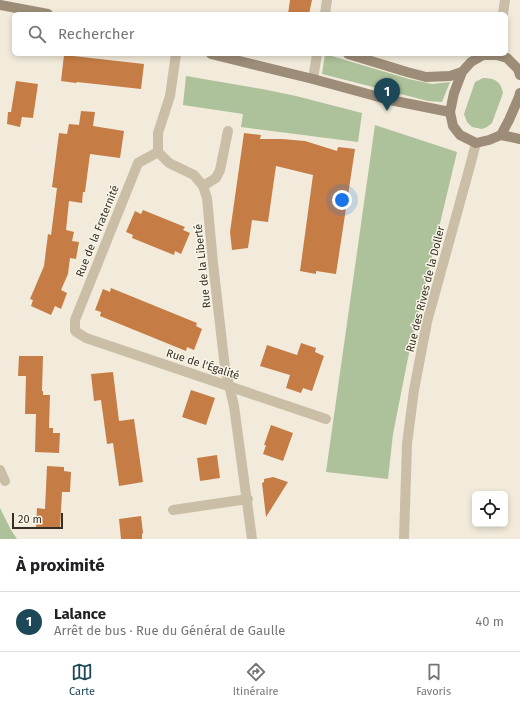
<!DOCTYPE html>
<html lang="fr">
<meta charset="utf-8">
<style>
:root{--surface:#fff;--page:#f2f2f2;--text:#202124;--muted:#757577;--line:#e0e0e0;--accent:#1d4858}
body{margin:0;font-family:"Fira Sans",sans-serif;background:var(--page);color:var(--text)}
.controls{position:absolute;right:12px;bottom:12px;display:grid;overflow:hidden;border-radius:6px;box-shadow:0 2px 6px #0003}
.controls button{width:36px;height:36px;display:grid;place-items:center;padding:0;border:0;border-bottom:1px solid var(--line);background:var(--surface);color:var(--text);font:20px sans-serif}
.scale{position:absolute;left:12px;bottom:10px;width:51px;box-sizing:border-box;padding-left:4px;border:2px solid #362f28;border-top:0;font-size:11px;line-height:14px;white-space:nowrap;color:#362f28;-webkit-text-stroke:3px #f9f5e7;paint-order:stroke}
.you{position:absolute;left:342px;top:200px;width:14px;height:14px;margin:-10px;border:3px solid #fff;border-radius:50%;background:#1a73e8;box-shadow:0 0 0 6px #1a73e833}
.badge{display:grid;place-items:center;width:26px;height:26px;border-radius:50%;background:var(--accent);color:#fff;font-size:13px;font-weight:700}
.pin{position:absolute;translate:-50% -33px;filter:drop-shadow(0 1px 2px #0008)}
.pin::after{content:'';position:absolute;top:21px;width:14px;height:12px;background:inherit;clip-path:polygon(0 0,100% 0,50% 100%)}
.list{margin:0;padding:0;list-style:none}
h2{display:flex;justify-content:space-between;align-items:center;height:52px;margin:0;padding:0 16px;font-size:17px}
h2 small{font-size:13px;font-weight:400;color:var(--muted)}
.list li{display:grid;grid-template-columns:26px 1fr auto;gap:12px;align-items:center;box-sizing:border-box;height:60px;padding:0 16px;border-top:1px solid var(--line)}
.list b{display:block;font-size:15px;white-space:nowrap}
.list p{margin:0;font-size:13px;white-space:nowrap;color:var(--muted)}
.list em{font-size:13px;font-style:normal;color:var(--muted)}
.icon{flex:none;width:22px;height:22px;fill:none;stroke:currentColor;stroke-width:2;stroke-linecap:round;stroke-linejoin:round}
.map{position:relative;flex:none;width:520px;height:539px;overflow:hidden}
.search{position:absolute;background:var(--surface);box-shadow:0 2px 6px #0003;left:12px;right:12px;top:12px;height:44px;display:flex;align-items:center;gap:10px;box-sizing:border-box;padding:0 14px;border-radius:6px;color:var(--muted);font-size:15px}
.sheet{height:112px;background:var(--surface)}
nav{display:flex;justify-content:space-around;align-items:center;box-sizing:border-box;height:56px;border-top:1px solid var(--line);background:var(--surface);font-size:11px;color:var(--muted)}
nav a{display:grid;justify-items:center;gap:2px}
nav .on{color:var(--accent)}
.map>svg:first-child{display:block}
.green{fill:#adc19b}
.building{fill:#c67d45}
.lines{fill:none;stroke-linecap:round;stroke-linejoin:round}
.lane{stroke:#cabea7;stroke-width:10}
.street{stroke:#cabea7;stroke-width:10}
.secondary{stroke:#9d8d78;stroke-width:10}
.labels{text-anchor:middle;stroke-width:3;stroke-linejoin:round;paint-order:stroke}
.street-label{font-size:11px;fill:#362f28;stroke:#f9f5e7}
</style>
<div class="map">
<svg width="520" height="539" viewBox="0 0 520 539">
<rect width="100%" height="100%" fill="#f2ebdb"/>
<path class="green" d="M325,54l84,25 23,5 18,-2 -8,20 -14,-1 -106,-27z
M186,76l76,13 34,7 66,17 -4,29 -117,-15 2,-13 -60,-9z
M483,78c11,0 18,3 20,15l-11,30 -5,4 -5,2 -10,-2 -5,-5 -3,-8 11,-32z
M375,125l82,27 -49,206 -15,76 -5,45 -62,-7z
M0,508l11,22 6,9h-17z"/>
<path class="building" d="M290,0h22l-3,14h-21z
M64,55l80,9 -3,25 -64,-7 -1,1 -15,-2z
M16,81l22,3 -5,34 -11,-1 -2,10 -13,-3 1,-12h3z
M81,111l14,1 -2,14 31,5 -4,27 -30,-4 -5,38h-2l-1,11 -13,-2 -3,29 8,2 -2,9 7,1 -3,17 -6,-1 -2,16 -7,16 6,3 -6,16 -6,-3 -4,9 -20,-9 2,-6 -3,-1 14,-33 4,-32 3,1 6,-47 -5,-1 7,-54 8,1 2,-10 10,1z
M244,133l17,2 -1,4h22l23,2 32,10 1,-4 17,2 -19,125 -20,-3v3l-16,-3 13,-96 -37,-9 -8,56 -16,-2 -4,28 -16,2 -2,-18z
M143,210l42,17 -2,3 7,3 -9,21 -6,-3 -1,4 -42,-17 1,-3 -7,-3 9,-21 6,3z
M111,288l86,35 -1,3 6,3 -8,21 -7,-3 -1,4 -86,-35 1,-4 -6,-2 8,-21 7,3z
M301,343l15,5 -1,4 9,4 -12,35 -9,-3 -2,5 -15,-5 4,-13 -30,-9 7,-21 30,10z
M19,356h24l-1,35h1v4h7l-1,33h4v5h7l-1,20 -24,-1 1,-38h-11l1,-38h-8z
M113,372l6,49 15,-2 9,63 -24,4 -6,-43 -6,1 -6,-44 -7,1 -3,-27z
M191,390l24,8 -9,27 -24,-8z
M271,425l22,8 -10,28 -20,-7 3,-9h-2z
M217,455l3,23 -20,3 -3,-23z
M47,466l17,1v4l7,1 -1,20h-8l-2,37h-24l1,-21 8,1z
M273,477l15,5 -22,35 -4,-34 2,-1v-3z
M141,516l2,17 -1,1v5h-21l-2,-20z"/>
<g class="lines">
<path class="lane" d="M203,186l13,-8 4,-8 8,-39"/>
<path class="street" d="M325,14l2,-14
M503,14l2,-14
M176,54l-6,42 -12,37v19l11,11 25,12 9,11 4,12 6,65 12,105 9,38 18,133
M313,79l4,-25
M158,152l-20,11 -63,157v11l11,7 240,81
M0,470l5,11
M173,510l75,-11
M404,539l3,-95 7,-54 13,-68 43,-156 6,-23"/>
<path class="secondary" d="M0,5l48,9
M211,54l102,25 77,21 60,12
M348,54l59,18 19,5 24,-1 12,-4
M520,75l-2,-6 -11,-11 -10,-3h-14l-12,7 -9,10 -8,21 -4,19 3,14 7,9 16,8 13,-3 12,-5 8,-15 10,-23 1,-4
M501,135l19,4"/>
</g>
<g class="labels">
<g class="street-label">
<text transform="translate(97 231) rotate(-68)" y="4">Rue de la Fraternité</text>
<text transform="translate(202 266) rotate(-96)" y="4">Rue de la Liberté</text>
<text transform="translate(425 289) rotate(-76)" y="4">Rue des Rives de la Doller</text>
<text transform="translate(203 364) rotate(18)" y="4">Rue de l'Égalité</text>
</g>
</g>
</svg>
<div class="controls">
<button><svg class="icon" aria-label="locate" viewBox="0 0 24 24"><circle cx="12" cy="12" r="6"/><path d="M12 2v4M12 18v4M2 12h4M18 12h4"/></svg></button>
</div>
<div class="scale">20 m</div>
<div class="you"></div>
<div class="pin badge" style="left:387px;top:111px">1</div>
<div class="search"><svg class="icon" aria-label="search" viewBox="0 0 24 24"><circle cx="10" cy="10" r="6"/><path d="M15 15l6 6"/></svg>Rechercher</div>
</div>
<section class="sheet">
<h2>À proximité<small></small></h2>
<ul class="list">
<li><span class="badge">1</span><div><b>Lalance</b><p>Arrêt de bus · Rue du Général de Gaulle</p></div><em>40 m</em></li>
</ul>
</section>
<nav>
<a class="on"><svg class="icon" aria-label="map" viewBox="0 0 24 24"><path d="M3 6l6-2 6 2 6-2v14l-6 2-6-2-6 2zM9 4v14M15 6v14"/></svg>Carte</a>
<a><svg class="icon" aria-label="directions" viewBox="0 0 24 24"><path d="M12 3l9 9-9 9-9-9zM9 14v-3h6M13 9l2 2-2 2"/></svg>Itinéraire</a>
<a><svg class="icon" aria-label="saved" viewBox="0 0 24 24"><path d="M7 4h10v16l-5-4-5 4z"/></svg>Favoris</a>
</nav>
